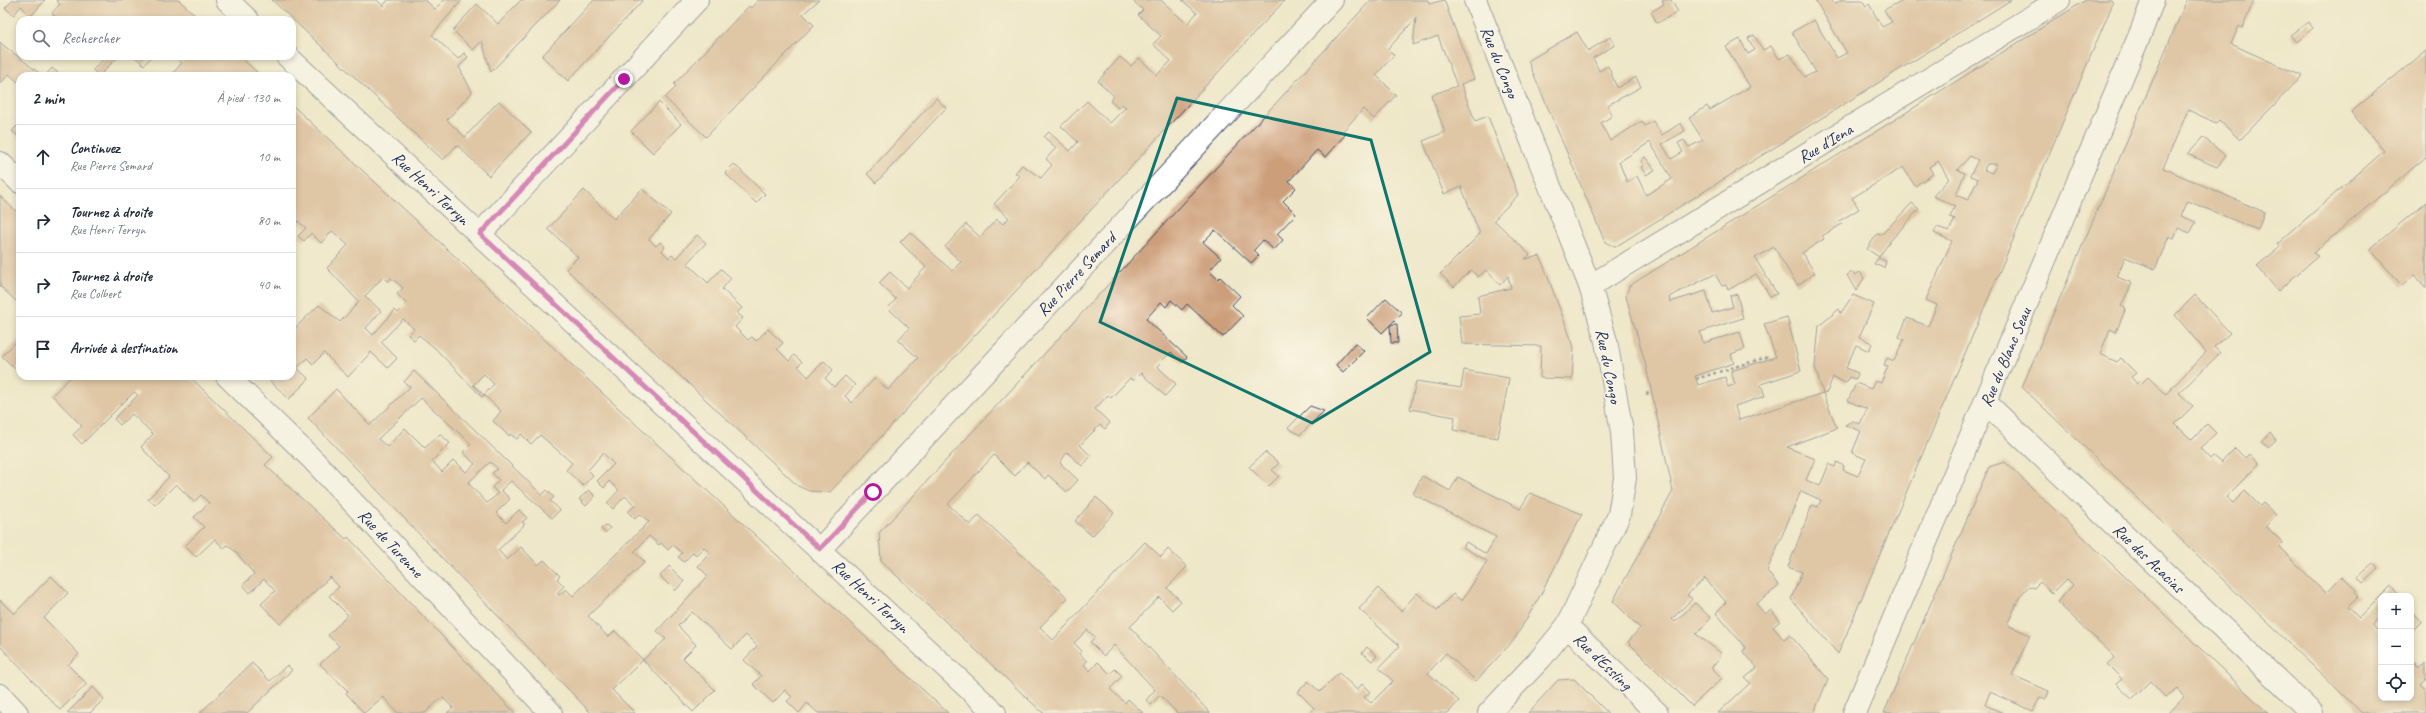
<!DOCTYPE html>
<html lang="fr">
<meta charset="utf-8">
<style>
:root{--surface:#fff;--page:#f6f6f7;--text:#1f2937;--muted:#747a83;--line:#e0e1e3}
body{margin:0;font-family:Caveat,sans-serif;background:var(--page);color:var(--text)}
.controls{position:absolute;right:12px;bottom:12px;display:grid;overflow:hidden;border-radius:8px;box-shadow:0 2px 6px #0003}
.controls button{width:36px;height:36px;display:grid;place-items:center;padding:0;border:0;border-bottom:1px solid var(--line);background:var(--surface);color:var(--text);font:20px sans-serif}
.stop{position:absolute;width:12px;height:12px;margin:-9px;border:3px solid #b5179e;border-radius:50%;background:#fff}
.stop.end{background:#b5179e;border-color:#fff;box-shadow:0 1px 4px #0008}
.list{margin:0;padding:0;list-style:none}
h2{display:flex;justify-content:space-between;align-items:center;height:52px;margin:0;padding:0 16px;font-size:17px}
h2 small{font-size:13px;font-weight:400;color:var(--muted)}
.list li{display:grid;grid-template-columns:26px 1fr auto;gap:12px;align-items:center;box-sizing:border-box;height:64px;padding:0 16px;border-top:1px solid var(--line)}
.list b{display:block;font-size:15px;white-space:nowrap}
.list p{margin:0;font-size:13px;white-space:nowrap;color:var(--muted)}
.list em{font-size:13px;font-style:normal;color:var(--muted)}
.icon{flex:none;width:22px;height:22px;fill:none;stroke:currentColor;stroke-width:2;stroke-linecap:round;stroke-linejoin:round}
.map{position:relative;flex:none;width:2426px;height:713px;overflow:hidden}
.search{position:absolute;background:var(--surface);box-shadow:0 2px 6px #0003;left:16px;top:16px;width:280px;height:44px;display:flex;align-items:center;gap:10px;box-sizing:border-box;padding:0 14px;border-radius:12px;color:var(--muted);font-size:15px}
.panel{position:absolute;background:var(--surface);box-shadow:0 2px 6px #0003;left:16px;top:72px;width:280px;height:308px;border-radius:12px}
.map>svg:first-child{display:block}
.building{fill:#cc9f7a;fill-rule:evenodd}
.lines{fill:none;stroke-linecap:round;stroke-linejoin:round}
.minor-casing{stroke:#3b4b6e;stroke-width:24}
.tertiary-casing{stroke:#3b4b6e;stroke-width:24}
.path{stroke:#3b4b6e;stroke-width:2.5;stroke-dasharray:3 3;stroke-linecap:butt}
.minor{stroke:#fff;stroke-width:22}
.tertiary{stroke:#fff;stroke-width:22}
.route{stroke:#b5179e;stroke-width:5}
.marked{fill:none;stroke:#0f766e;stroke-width:3;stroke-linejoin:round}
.labels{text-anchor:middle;stroke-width:3;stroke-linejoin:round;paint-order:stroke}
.street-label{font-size:17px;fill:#1b2f5e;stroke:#fcf5e5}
</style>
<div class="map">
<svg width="2426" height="713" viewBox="0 0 2426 713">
<rect width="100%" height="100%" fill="#fcf5e5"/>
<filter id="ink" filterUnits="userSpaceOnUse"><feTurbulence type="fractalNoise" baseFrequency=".025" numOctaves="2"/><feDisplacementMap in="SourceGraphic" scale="8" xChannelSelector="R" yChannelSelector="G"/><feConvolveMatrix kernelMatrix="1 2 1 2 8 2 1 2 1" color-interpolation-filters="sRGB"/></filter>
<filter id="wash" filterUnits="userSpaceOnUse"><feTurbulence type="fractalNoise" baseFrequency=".012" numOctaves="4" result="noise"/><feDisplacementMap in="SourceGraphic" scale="16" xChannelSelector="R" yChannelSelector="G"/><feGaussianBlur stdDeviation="0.9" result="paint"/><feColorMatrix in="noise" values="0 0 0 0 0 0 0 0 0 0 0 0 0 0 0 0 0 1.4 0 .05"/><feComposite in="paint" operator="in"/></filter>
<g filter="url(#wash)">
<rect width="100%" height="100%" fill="#eee7c9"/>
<g id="blocks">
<path class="building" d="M13,0h32l-14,16 -10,-10 -7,9 -9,-7z
M56,0h123l21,20h-142l-6,-7 8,-9z
M272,0h105l6,6 5,-6h37l10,9 9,-9h18l-30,35 26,24 6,-6 4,4 -9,10 13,25 -25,28 18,17 34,-36 32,31 -42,44 -32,-31 -14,15z
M521,0h39l-69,72 -9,-31 -9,9 -20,-20 24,-26 21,20z
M594,0h49l-75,81 -26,-25z
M758,0h61l-16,14 11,11 -108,112 -41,-39 11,-11 -2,-3 75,-78 2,2z
M1132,0h29l26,24 10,-11 -15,-13h103l-455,492 -21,-1 -11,-5 -232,-217 12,-12 -30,-28 36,-39 30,29 28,-30 29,25 -22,25 7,7 4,-4 5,5 -3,4 7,7 3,-3 4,3 21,-23 9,8 -19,20 21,20 13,-14 10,9 -9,11 20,19 -5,5 6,5 -8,9 13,13 4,-3 4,4 12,-12 15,14 -6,6 12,12 5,-6 8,7 -4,4 10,11 16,-16 9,9 -8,8 9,9 11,-11 10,9 -10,11 7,7 23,-25 13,12 30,-32 -20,-18 11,-12 -21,-20 8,-9 -17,-16 11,-11 17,16 19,-21 -26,-25 10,-10 42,39 9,-9 -16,-15 21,-23 14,13 17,-18 6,5 6,-6 -15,-14 26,-28 -5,-3 7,-8 19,13 11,-13 -6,-6 10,-11 -12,-11 5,-5 21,19 8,-9 -17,-16 26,-25 23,22 16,-16 -4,-3 -4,4 -8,-7 4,-5 -16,-15 22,-24 11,9 8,-8 18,17 14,-14 -18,-17 8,-8 -23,-21 5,-5z
M1371,0h57l1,4 15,-4 30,79 -13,5 14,37 13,-5 30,79 -24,25 36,35 -5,4 15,-3 34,91 -2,32 -32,-1 1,-32 -79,-2 -3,-28 21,-2 -2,-18 33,-8 -3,-12 -8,9 -14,-15 -8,7 -7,-7 -17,17 -14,-13 40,-40 -19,-48 -17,8 -21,-53 22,-9 -14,-37 26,-9 -19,-50 -25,9 3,-27 -28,31 6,6 -18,20 20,20 -22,24 -11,-10 -21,23 3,3 -20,22 -8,-7 -28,31 7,7 -13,13 13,13 -19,20 6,6 -9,10 -11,-10 -9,10 5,5 -8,8 -36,-33 -12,12 18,16 -12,13 9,8 2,-2 20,19 -8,9 11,11 -20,21 -36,-33 -5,6 -11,-10 -5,7 -5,-5 -15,17 41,38 -5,6 -11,-11 -14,14 19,18 -11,12 -24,-23 -8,8 -3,-3 -19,20 -3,-3 -13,14 15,14 -5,6 -5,-4 -20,20 11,11 -9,10 -15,-14 -7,11 18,17 -11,12 -19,-17 -3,4 -18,-17 -12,14 -21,-21 -46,49 22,21 9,-10 89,83 -28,29 13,13 92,-98 16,15 7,-8 19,18 -20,21 14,13 -9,9 -13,-13 -29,30 80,86h-33l-17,-18 -9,10 -5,-5 9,-10 -41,-45 -10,11 -14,-14 5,-5 -8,-7 -13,13 8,8 -3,3 8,7 -3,4 6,6 8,-9 12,12 5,-5 7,7 -12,13 15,14 3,-4 15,14h-100l-162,-152 -2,-28z
M1662,0h9l7,12 -21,11 -6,-11 13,-8z
M1815,0h16l3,4 8,-4h20l4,6 3,-2 13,23 10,-5 -8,-12 19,-10h108l-396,247 -10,-5 -77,-181 49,-29 11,19 22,-14 5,8 -22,13 6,13 9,-5 9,22 19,-11 5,10 -33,18 4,11 -11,7 9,18 32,-20 3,5 8,-5 9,14 19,-12 4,8 -23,13 9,15 12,-7 -5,-9 6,-3 5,7 14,-7 -14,-22 18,-12 3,4 40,-23 -24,-40 14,-8 8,15 7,-4 -7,-12 6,-3 9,15 8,-4 8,13 11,-5 15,23 11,-5 -24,-40 22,-12 23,38 10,-5zM1650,142l22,37 -26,16 -9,-19 -10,6 -8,-20z
M2086,0h25l2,3 -275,651 -47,-55 11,-27 -14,-5 24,-62 6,2 3,-7 -20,-9 -34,80 12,15 -23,18 9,10 6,-4 9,11 -7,6 11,13 6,-5 38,44 -14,34h-96l32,-30 -5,-5 12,-10 -14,-17 3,-3 -30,-35 10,-11 -21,-24 -18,17 5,4 -20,20 3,3 20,-19 16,15 -15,16 25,19 -2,7 -8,7 11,11 -30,28 -64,-64 12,-14 -27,-27 60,-110 -28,-129 -19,-65 3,-11zM1970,156l8,4 -8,16 8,3 -10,21 -12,-5 9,-22 -8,-3zM1938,161l11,18 -16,17 22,10 -5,11 5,2 -6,12 -12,-4 -3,6 18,8 -26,59 11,5 -9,21 -21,-8 -8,19 5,3 -10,21 -7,-3 -3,7 4,1 -7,17 -6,-2 -4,8 -15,-6 -8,18 19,8 -7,15 -8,-3 -7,4 16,6 -9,22 14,6 -8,17 -15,-6 1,-4 -7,-4 -2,5 -6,-3 -9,22 -14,-6 9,-21 -28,-12 50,-19 -14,-35 -84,27 -4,-14 30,-10 -4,-12 40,-13 -14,-54 -23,7 12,33 -45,14 4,13 -7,3 -3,-10 -27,8 -3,-9 39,-13 -3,-9 14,-5 -5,-17 -37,11 -3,-11 43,-14 -6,-24 -7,2 3,11 -21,6 -6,-22 -36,11 -1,-5 46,-23 7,12 4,-1 2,5 28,-16 14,22 7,-2 -22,-36 19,-11 23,38 18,-12 -13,-20 22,-14 -2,-3 20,-12 -3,-3 20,-12 -7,-11 51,-31 12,19 18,-12 -4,-7zM1987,164h10l-5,9 -8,-3z
M2187,0h67l-9,22 -3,6 -3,-2 -8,18 71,32 -62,64 -21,-20 -3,3 -28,-13 -25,58 101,44 -6,18 -70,-29 -7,15 15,6 -6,11 -12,-5 -4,10 -5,-2 -14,33 -30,-12 -8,20 15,6 -11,23 5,2 -10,24 -6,-3 -10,25 17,8 4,-4 15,15 -5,4 6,7 3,-3 2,2 6,-6 18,17 40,-42 -31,-37 20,-20 35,38 -16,14 6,6 -41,40 14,13 -18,18 17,16 15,-16 9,9 -16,15 10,11 3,-3 8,7 14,-15 10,10 4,-4 10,10 -33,33 7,6 12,-12 15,15 3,-3 13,12 -10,11 17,17 -4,4 47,46 16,-17 15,14 -2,3 4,3 -11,11 11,11 32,-32 7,10h-17v19l-9,10 7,7 2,-2v68h30v-36l2,-2 7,7 6,-4v15l-6,6 6,6v23h-64l-340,-326z
M2308,22l5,6 -16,14 -7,-7z
M0,42l3,3 40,31h-23v8l-11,-10 -9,10z
M2426,51v106l-113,96 5,3 -40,35 -21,-25 23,-19 -3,-3 107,-93 -33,-39z
M106,56h13l-20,20 -6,-6z
M134,56h18l-8,9z
M174,56h65l22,20h-91l12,-13z
M52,68l10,8h-17z
M936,98l10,10 -70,75 -9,-9z
M659,102l22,22 -28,29 -22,-22z
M292,105l448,416 208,192h-130l-11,-10 -8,10 -12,-12 5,-4 -7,-7 -12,13 -20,-19 8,-8 -17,-16 13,-14 -11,-11 -14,14 -40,-37 -14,14 18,19 -13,13 32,32 -22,22 -50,-52 23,-21 -9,-8 51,-55 -10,-10 12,-13 -6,-6 -8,8 -3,-3 -9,10 -6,-5 4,-4 -9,-8 -5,5 -7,-7 -2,2 -10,-9 -15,16 11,10 -57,54 20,21 7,-6 28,29 -31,30 23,23h-44l-283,-295 28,-29 34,36 40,-38 -6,-5 10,-11 128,124 5,-5 7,7 -4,4 10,9 -8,8 -41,-37 -10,9 9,9 -14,14 10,10 13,-13 8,8 -5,4 3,2 -27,26 9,10 14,-13 17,18 6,-5 16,16 -3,3 7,7 -7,7 2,2 7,-6 7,7 76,-74 -9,-8 -5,5 -7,-7 7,-7 -10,-9 -12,13 -6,-6 12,-13 -10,-9 -5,7 -7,-7 17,-17 -11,-11 -15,17 5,5 -10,11 -17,-16 6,-7 -32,-28 -9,9 -10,-10 -4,5 -7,-5 -1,2 -16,-15 8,-10 -17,-16 10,-11 -10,-10 -11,11 11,10 -2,2 -47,-49 -16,-13 -5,5 -6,-5 6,-6 -11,-10 -22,23 16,16 -9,10 -17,-16 -23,25 -24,-24 -11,11 -6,-6 -10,10 12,11 -20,20 -24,-23h27v-45l27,-26 21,17 19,-20 -32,-34 21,-23 -16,-14 -11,12 -10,-10 -7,8 -6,-5 8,-8 -8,-7 -6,6zM383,277l5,5 3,-4 12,10 -6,6 10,10 -9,9 -3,-3 -22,25 -7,-7 15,-17 -16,-15zM421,398l50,46 -8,8 12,12 -9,8 -12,-12 -12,12 -10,-11 18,-18 -10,-9 -15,14 -20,-20 -18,19 -9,-8zM490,462l8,7 -6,4 7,7 -7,7 6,7 -11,9 -19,-20z
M20,123v15l-8,-7z
M2203,137l23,19 -9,11 -30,-13z
M1645,157l10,13 -9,5 -5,-8 3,-2 -3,-4z
M734,164l31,30 -9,9 -31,-30z
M0,196l20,19v84l-3,3 -17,-16z
M2426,202v86l-11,-13 -13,11 -32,-37z
M1912,203l7,6 -28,31 -12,17 -12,-8 10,-15 4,1z
M1878,258l8,3 -2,7 -10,-4z
M1853,272l2,3 5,-3 4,6 -8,13 -9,-16z
M1853,295l21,9 -15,33 13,6 -3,8 -13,-6 -10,23 12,5 -2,6 -7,-2 -3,6 -13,-6 -6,15 -4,1 -8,-26 4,-41 20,-17 2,4z
M1386,298l16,15 -20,20 -15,-15z
M1397,324l1,19h-7l-1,-18z
M20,338v27l-4,5 -14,-14z
M1355,343l9,8 -21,21 -7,-7z
M1464,370l45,8 -11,60 -45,-8 2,-13 -45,-8 6,-28 45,7z
M72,376h117l84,81 -8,8 81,74 2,-2 167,176h-68l6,-5 -11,-11 -17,16h-27l-15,-16 -19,16 -18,-20 2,-2 -28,-27 19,-18 -11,-11 20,-20 -19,-19 10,-9 -9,-10 -50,47 -19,-20 14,-13 -11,-12 -14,14 -7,-8 11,-11 -18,-22 -9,-7 -3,4 -9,-10 -19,18 -11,-11 19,-19 -10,-10 15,-14 -8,-8 -7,7 -18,-18 -21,21 -7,-6 21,-22 -28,-30 12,-13 -21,-20 -12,11 -6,-6 24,-24 -4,-3 -52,52 -9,-9 9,-9 -30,-31z
M1310,406l14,5 -24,24 -12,-7z
M2270,432l6,8 -8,7 -7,-5z
M1265,452l14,11 -7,7 7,6 -10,10 -20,-19z
M2005,462l74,71 189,180h-99l15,-16 -7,-8 -12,8 -15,-16 -18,18 -16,-15 6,-5 -15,-15 8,-7 -58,-55 16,-17 -6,-6 -15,15 -12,-12 -6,6 -5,-2 -9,10 -13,29 23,10 -18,40 37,16 -3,8 -6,-2 -7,14 -43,-19 -5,13 18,8h-119l105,-246z
M1422,476l28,15 8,-14 62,32 10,-16 52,21 -41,80 -27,46 -38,41 -30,-28 -18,20 31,28 -11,12h-139l5,-5 -16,-16 10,-11 12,11 19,-19 18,17 5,-6 8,8 -6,5 7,6 22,-22 -14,-13 21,-22 -41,-37 19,-21 23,23 16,-18 20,17 16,-16 9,7 25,-40 -24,-14 3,-5 20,12 10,-17 -83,-43z
M589,490l6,6 -9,10 -7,-7z
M1096,497l18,16 -22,23 -17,-15z
M606,525l4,3 -5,5 -4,-4z
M2373,563l5,6 -15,14 -6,-6z
M669,566l15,15 -9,10 -15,-15z
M51,576l17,17 -24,25 35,36 -11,11 19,19 -27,26 -60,-64v-46l14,14z
M2411,610l10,12 -10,10z
M1367,647l10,9 -5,5 -10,-8z
M252,663l18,18 17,-16 5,5 -45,43h-47z
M1574,679l34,34h-80l30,-33z
M93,687l11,12 -14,14h-23z"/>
</g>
</g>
<g filter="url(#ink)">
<use href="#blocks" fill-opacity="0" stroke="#3b4b6e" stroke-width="1"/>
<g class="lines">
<defs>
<path id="minor" d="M227,0l21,20
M287,56l708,657
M0,163l20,19
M480,234l217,-234
M1590,286l469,-286
M227,376l87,85 237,252
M1986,403l326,310
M820,549l512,-549
M1567,626l90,87
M0,695l17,18"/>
<path id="tertiary" d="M1475,0l115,286 16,55 16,91 3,46 -6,37 -52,111 -26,32 -52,55
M1854,713l287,-681 12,-32"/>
</defs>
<use href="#minor" class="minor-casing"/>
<use href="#tertiary" class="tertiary-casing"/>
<path class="path" d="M1696,379l74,-23
M1646,394l6,-2"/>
<use href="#minor" class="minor"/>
<use href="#tertiary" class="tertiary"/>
</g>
</g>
<g class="lines" filter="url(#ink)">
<path class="route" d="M624,79l-144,155 340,315 53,-57"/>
</g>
<path d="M0 0H2426V713H0ZM1177,98l194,42 59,212 -118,71 -212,-101z" fill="#eee7c9" fill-opacity=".55" fill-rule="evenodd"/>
<path class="marked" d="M1177,98l194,42 59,212 -118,71 -212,-101z"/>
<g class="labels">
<g class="street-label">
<text transform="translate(1500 62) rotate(68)" y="6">Rue du Congo</text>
<text transform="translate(1825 143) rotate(-31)" y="6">Rue d'Iena</text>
<text transform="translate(431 188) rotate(43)" y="6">Rue Henri Terryn</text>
<text transform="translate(1076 274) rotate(-47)" y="6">Rue Pierre Semard</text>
<text transform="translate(2005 357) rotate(-67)" y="6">Rue du Blanc Seau</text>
<text transform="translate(1609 366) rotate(79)" y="6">Rue du Congo</text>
<text transform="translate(391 543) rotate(47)" y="6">Rue de Turenne</text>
<text transform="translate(2149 558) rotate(44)" y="6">Rue des Acacias</text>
<text transform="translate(871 596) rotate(43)" y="6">Rue Henri Terryn</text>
<text transform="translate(1603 661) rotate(44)" y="6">Rue d'Essling</text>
</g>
</g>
</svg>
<div class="controls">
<button>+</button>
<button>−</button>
<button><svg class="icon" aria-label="locate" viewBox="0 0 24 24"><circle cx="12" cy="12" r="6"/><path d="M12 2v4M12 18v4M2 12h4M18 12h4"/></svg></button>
</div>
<div class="stop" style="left:873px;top:492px"></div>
<div class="stop end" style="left:624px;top:79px"></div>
<div class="search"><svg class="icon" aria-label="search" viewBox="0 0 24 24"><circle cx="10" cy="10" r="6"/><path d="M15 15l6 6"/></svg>Rechercher</div>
<section class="panel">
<h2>2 min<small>À pied · 130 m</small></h2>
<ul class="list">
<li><svg class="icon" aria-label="ahead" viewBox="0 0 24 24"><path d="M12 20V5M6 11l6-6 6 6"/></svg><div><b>Continuez</b><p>Rue Pierre Semard</p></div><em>10 m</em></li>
<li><svg class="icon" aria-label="right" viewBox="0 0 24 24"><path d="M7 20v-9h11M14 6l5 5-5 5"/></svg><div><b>Tournez à droite</b><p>Rue Henri Terryn</p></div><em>80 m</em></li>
<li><svg class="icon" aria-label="right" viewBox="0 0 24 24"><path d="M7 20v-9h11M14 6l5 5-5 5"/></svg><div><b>Tournez à droite</b><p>Rue Colbert</p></div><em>40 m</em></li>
<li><svg class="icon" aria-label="arrive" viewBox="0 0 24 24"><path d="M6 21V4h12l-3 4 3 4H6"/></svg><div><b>Arrivée à destination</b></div></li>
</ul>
</section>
</div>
